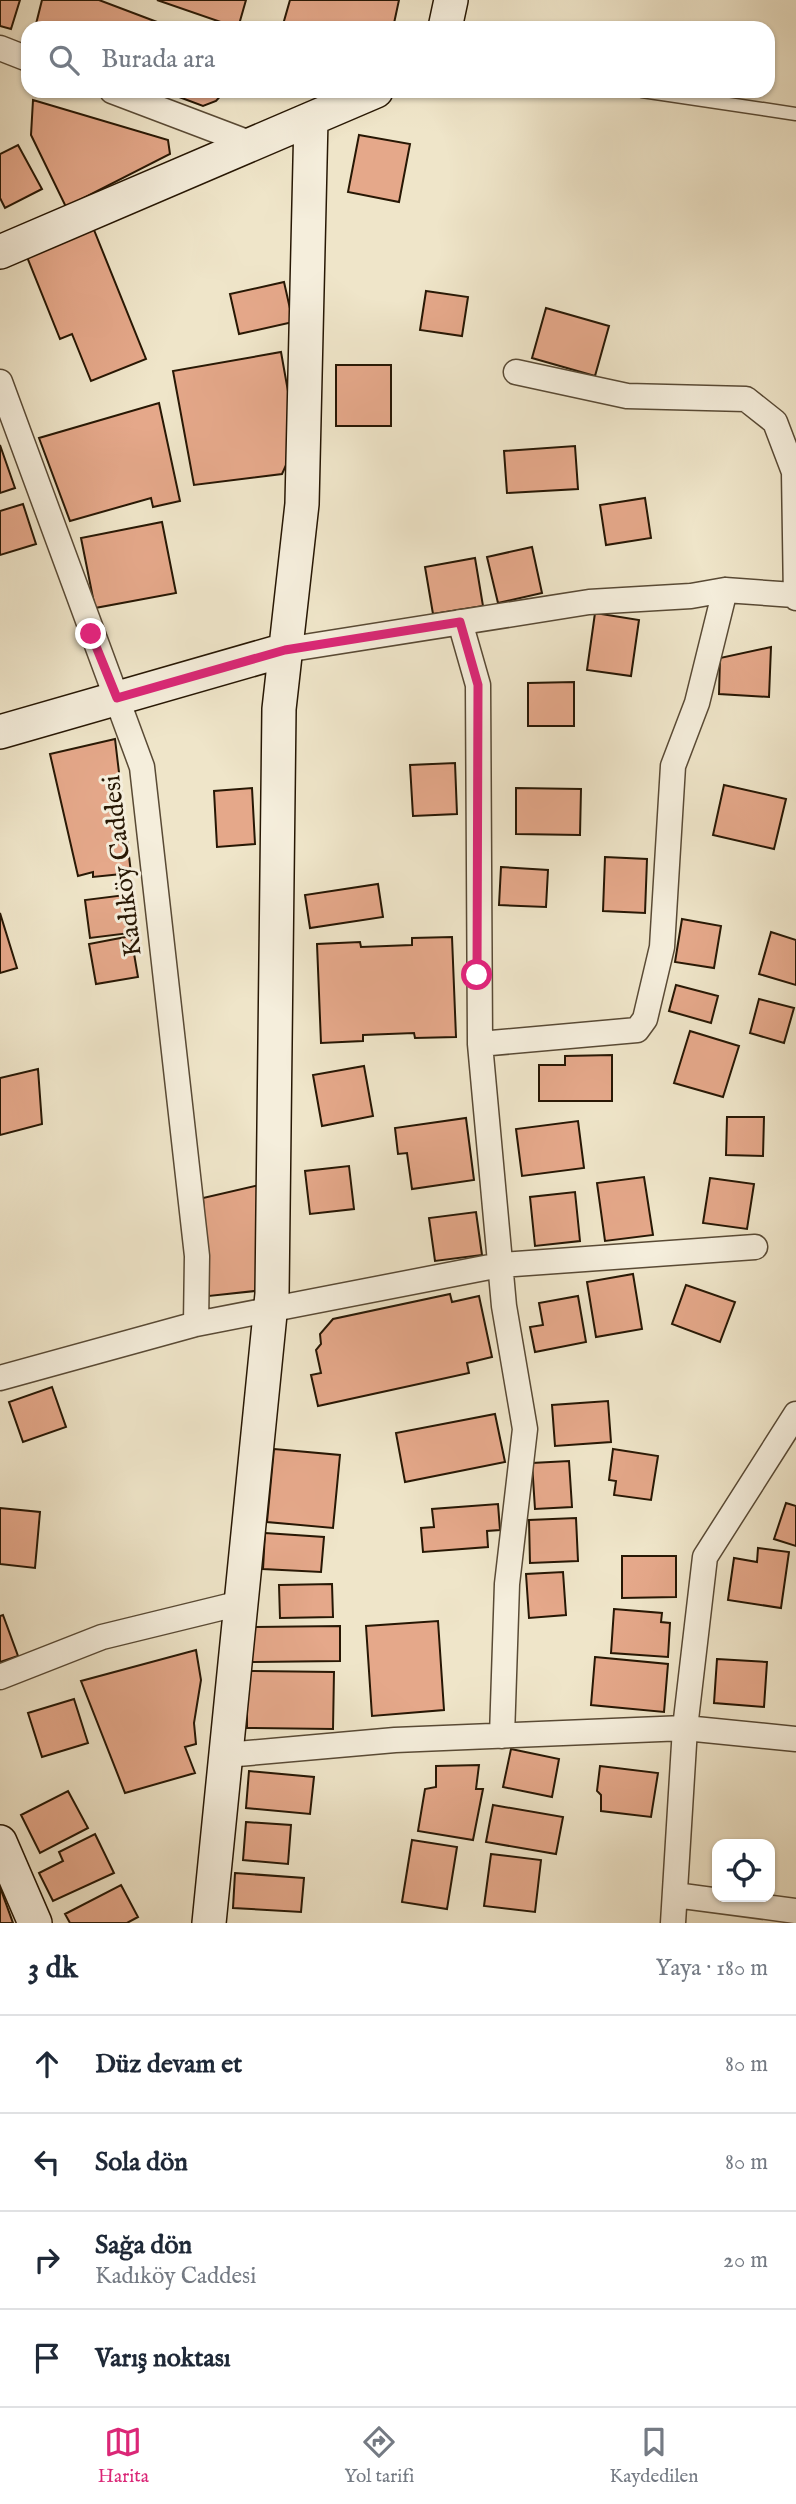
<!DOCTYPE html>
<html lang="tr">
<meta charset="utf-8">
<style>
:root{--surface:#fff;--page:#f6f6f7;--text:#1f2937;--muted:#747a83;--line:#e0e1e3;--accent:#db2777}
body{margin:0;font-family:"IM FELL English",serif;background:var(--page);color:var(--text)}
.controls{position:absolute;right:21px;bottom:21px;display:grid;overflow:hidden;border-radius:14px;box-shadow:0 2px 5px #0004}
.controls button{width:63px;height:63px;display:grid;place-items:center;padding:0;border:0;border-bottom:2px solid var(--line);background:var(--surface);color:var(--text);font:35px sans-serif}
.stop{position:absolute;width:21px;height:21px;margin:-16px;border:5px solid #db2777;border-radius:50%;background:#fff}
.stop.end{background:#db2777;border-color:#fff;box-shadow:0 2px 7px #0008}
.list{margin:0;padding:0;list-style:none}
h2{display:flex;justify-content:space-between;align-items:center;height:91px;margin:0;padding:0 28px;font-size:30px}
h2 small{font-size:23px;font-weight:400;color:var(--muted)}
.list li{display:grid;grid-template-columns:46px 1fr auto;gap:21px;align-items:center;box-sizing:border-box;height:98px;padding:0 28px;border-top:2px solid var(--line)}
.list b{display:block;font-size:26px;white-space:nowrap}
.list p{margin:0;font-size:23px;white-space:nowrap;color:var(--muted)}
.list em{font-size:23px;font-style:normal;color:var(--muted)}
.icon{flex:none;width:38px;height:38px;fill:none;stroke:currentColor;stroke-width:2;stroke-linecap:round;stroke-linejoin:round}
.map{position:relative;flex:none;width:796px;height:1923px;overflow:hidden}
.search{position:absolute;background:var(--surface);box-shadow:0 2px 5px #0004;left:21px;right:21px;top:21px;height:77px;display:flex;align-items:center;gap:18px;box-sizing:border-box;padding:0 24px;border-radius:21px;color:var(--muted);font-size:26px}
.sheet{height:483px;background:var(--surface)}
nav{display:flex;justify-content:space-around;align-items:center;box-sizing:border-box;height:98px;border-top:2px solid var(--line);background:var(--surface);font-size:19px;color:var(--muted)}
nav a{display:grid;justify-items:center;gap:4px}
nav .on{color:var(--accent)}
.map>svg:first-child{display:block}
.building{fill:#e5a88a;stroke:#271704;stroke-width:2}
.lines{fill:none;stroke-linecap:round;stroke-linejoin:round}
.lane-casing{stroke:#594a35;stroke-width:15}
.street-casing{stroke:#594a35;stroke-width:27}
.secondary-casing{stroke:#271704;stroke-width:36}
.lane{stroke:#f5eedc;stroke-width:12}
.street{stroke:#f5eedc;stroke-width:24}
.secondary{stroke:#f5eedc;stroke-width:33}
.route{stroke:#db2777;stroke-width:9}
.labels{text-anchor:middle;stroke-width:6;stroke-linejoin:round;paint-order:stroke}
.street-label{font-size:26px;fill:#271704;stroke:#f5eedc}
</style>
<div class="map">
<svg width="796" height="1923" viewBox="0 0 796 1923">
<rect width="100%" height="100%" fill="#efe5c9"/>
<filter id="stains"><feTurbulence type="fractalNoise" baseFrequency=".00286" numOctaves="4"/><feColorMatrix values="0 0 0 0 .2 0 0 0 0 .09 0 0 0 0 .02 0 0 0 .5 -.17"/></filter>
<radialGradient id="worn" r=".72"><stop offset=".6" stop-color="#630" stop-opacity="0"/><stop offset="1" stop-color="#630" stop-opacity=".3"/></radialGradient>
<path class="building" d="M0,0h20l-9,29 -11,-3z
M42,0h57l74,28h-138z
M157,0h89l-8,28z
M290,0h109l-6,28h-111z
M163,91h62l-9,10 -13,5z
M33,100l135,40 2,14 -104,53 -35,-72z
M359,135l51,9 -11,58 -51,-10z
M18,145l24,44 -37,19 -5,-10v-44z
M92,225l54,134 -55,22 -19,-47 -12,5 -35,-87z
M284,282l9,40 -54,12 -9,-40z
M426,291l42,6 -6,39 -42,-6z
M546,308l63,18 -14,50 -63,-18z
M281,352l10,56 1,44 -10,22 -88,11 -21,-114z
M336,365h55v61h-55z
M159,403l21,98 -27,6 -2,-9 -81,23 -31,-83z
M0,445l15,43 -15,5z
M575,446l3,43 -71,4 -3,-42z
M645,498l6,40 -45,7 -6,-40z
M23,504l13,40 -36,11v-44z
M162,522l14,71 -81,15 -14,-70z
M532,547l10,46 -44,10 -11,-46z
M475,558l8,48 -50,8 -8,-47z
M595,613l44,7 -8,56 -44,-6z
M771,647l-2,50 -50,-3 1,-36z
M574,682v44h-46v-43z
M115,739l16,134 -38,4v-5l-15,4 -28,-122z
M455,763l2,51 -44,2 -3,-51z
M724,785l62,14 -12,50 -61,-14z
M252,788l3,56 -38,3 -3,-56z
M516,788l65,1 -1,46 -64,-1z
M605,857l42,2 -2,54 -42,-2z
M501,867l47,3 -2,37 -47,-2z
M378,884l5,33 -73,11 -5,-33z
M125,895l5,38 -40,5 -5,-38z
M0,913l17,55 -17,5z
M682,919l39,7 -7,42 -39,-6z
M771,932l25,8v45l-37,-11z
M131,936l7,41 -42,7 -7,-40z
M452,937l4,100 -41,1 -1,-5 -51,2v6l-42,2 -4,-99 43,-2 1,5 51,-2v-7z
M676,985l42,11 -7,27 -42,-12z
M759,999l35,9 -10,35 -34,-10z
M690,1031l49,15 -16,51 -49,-14z
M612,1055v46h-73v-36h26v-9z
M364,1066l9,50 -51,10 -9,-51z
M38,1069l4,55 -42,11v-57z
M727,1117h37l-1,39 -37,-1z
M466,1118l8,62 -62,9 -5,-36 -9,1 -3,-26z
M578,1121l6,47 -62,8 -6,-47z
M349,1166l5,43 -44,5 -5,-43z
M644,1177l9,58 -48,6 -8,-58z
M710,1178l44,6 -7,45 -44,-6z
M268,1183l-4,107 -55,6 -6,-98z
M575,1192l5,49 -45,5 -5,-49z
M476,1212l6,43 -47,6 -6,-43z
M633,1274l9,55 -46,8 -9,-55z
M686,1285l49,17 -15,40 -48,-18z
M450,1294l2,8 27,-6 13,61 -25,6 2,10 -151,33 -7,-31 10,-2 -5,-23 5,-6 -1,-10 13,-15z
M578,1296l8,46 -51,10 -5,-25 13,-2 -4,-22z
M52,1387l14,40 -43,15 -14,-40z
M608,1401l3,41 -56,4 -3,-41z
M495,1414l10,48 -100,20 -9,-49z
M274,1449l66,6 -7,73 -66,-6z
M613,1449l45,7 -7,44 -37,-5 2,-14 -7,-1z
M569,1461l3,46 -37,2 -3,-46z
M786,1503l10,3v40l-22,-7z
M498,1504l2,26 -13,1 1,16 -65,5 -2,-24 13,-1 -2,-18z
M0,1508l40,4 -5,56 -35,-4z
M576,1518l2,43 -48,2 -1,-43z
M265,1533l59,4 -3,35 -58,-3z
M758,1548l31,4 -8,56 -53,-8 6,-42 23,4z
M622,1556h54v41l-54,1z
M563,1572l3,43 -37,3 -3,-44z
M332,1584l1,33 -53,1 -1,-33z
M614,1609l48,4 -1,9 9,1 -2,34 -57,-4z
M3,1615l15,41 -18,6v-46z
M438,1621l6,89 -72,6 -6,-90z
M340,1626v35l-88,1v-35z
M196,1650l5,30 -7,43 2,21 -11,3 10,26 -70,20 -44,-112z
M595,1657l73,7 -4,48 -73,-7z
M717,1659l50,3 -3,45 -50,-4z
M247,1671l87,1 -1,57 -86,-1z
M74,1699l14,44 -46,14 -14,-44z
M511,1749l48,10 -7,38 -49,-10z
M479,1765l-3,24h7l-10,51 -55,-9 7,-42 11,-2v-21z
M600,1766l58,7 -7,44 -50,-6v-16l-4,-4z
M249,1771l65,6 -4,37 -64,-6z
M68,1791l20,37 -48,25 -19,-38z
M493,1805l70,12 -7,37 -70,-12z
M246,1822l45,3 -3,39 -45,-4z
M95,1834l19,39 -61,28 -14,-28 24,-12 -4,-9z
M412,1840l45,7 -10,62 -45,-7z
M491,1854l50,6 -6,52 -51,-6z
M235,1873l69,5 -3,34 -68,-4z
M121,1885l17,32 -11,6h-57l-5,-9z
M0,1887l13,36h-13z"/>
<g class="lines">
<defs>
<path id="lane" d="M642,91l154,23"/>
<path id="street" d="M0,48l28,11
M112,91l140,53
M516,372l111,24 119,3 29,23 19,50 2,126
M0,382l142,385 55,489 -1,68
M460,622l18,63 2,359 24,262 21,123 -18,155 -5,152
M285,650l304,-48 102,-6 34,-6 69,5
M480,1044l157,-14 8,-11 17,-72 11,-181 24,-63 28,-113
M0,1378l196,-54 304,-59 255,-18
M0,1677l102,-40 139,-34
M226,1755l169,-15 290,-12 111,11
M675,1895l121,16
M673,1923l12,-195 20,-171 91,-143"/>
<path id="secondary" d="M445,28l6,-28
M0,252l376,-161
M0,732l285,-82
M0,1842l35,81
M209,1923l63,-629 7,-585 23,-205 9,-385"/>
</defs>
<use href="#lane" class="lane-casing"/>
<use href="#street" class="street-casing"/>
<use href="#secondary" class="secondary-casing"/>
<use href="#lane" class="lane"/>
<use href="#street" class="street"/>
<use href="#secondary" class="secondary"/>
</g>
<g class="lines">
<path class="route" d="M91,634l26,64 168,-48 175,-28 18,63 -1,290"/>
</g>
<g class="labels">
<g class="street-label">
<text transform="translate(121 866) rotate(-97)" y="9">Kadıköy Caddesi</text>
</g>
</g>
<rect width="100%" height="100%" filter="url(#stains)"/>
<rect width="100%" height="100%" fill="url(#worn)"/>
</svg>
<div class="controls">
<button><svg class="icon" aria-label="locate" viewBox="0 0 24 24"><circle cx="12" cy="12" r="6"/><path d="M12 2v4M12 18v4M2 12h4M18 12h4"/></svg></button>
</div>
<div class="stop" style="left:477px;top:975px"></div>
<div class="stop end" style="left:91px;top:634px"></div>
<div class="search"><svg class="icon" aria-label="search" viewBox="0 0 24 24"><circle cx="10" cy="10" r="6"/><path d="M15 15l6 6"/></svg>Burada ara</div>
</div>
<section class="sheet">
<h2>3 dk<small>Yaya · 180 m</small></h2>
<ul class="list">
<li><svg class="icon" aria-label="ahead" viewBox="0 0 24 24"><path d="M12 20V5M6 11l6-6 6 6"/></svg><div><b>Düz devam et</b></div><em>80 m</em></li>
<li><svg class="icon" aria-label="left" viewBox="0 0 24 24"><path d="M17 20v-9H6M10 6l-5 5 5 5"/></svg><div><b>Sola dön</b></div><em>80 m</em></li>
<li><svg class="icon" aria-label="right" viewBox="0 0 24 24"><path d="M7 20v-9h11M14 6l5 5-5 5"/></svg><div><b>Sağa dön</b><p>Kadıköy Caddesi</p></div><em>20 m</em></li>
<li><svg class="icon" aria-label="arrive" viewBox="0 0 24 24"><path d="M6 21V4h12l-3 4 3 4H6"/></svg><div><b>Varış noktası</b></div></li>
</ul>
</section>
<nav>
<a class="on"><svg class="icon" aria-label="map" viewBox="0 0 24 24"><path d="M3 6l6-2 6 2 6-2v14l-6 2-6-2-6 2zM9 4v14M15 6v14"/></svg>Harita</a>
<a><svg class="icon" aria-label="directions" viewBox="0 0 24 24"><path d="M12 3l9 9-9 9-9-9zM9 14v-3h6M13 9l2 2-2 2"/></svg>Yol tarifi</a>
<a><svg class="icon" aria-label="saved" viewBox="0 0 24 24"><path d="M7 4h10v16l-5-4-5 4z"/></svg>Kaydedilen</a>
</nav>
